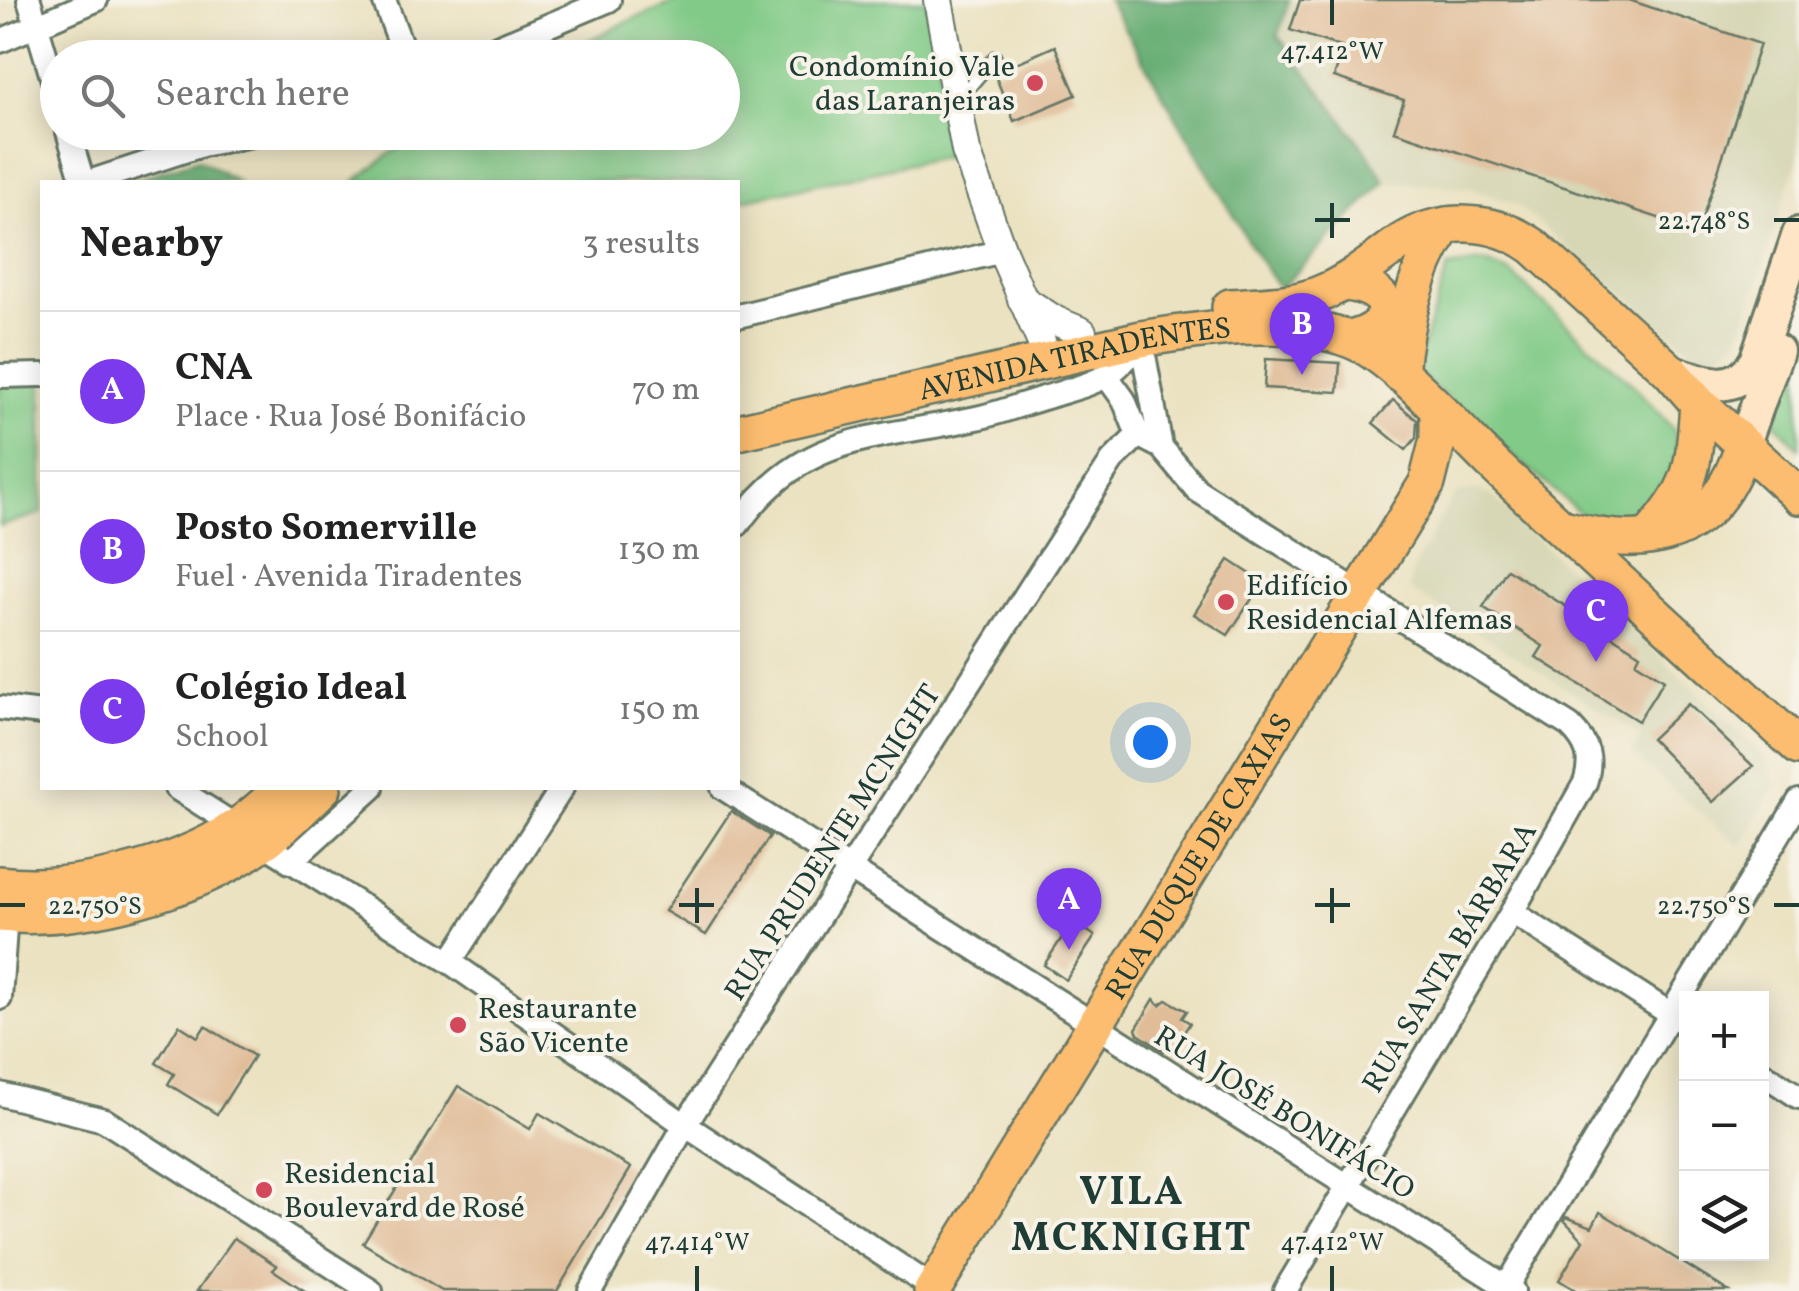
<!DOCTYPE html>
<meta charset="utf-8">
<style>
:root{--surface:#fff;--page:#f2f2f2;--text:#222;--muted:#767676;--line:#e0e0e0;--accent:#7c3aed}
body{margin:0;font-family:Vollkorn,serif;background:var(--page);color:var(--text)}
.controls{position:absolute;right:30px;bottom:30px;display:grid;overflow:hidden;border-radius:0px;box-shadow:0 5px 25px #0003}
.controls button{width:90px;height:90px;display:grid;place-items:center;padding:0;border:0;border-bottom:2px solid var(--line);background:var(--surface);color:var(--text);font:50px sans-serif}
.you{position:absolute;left:1150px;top:742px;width:35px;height:35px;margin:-25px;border:8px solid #fff;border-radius:50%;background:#1a73e8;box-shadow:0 0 0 15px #1a73e833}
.badge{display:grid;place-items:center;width:65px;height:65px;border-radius:50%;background:var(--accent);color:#fff;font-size:32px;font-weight:700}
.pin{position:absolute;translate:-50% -82px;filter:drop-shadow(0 2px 5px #0008)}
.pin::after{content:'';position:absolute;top:52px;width:35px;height:30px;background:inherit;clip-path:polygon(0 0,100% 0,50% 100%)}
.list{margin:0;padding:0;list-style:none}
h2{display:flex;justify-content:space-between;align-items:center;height:130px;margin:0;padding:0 40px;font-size:42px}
h2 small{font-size:32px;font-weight:400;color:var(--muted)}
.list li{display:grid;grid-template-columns:65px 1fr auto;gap:30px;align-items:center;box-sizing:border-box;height:160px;padding:0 40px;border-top:2px solid var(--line)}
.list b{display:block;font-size:38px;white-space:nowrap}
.list p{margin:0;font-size:32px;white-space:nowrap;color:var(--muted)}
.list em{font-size:32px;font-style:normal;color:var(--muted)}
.icon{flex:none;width:55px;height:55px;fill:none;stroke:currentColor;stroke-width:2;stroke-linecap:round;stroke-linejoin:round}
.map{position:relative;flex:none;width:1799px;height:1291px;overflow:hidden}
.search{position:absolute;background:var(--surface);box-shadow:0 5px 25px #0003;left:40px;top:40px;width:700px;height:110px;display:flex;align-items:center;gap:25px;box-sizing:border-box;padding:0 35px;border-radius:55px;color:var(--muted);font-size:38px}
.panel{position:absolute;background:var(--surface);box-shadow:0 5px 25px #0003;left:40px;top:180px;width:700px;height:610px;border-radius:0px}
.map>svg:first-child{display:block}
.built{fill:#d7d7b6}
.green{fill:#81ca87;stroke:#50845e;stroke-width:2.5}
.forest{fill:#68ae74;stroke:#447654;stroke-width:2.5}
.building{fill:#e0bc97}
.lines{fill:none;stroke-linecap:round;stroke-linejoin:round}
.service-casing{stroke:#667765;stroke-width:16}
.minor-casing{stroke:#667765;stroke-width:28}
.tertiary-casing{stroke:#667765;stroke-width:32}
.secondary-casing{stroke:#667765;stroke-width:38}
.primary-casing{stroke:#667765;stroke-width:40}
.service{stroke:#fff;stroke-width:11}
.minor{stroke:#fff;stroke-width:22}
.tertiary{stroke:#fff;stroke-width:28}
.secondary{stroke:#fee5c5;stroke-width:32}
.primary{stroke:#fcbd6f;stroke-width:35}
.ticks{fill:none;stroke:#1f3d34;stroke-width:4}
.poi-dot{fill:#d1495b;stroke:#f7f3e8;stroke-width:4}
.labels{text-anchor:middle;stroke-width:8;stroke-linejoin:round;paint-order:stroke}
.poi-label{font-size:30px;fill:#1f3d34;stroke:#f7f3e8;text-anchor:start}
.street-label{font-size:30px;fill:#1f3d34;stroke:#f7f3e8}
.district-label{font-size:40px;font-weight:bold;letter-spacing:2.5px;fill:#1f3d34;stroke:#f7f3e8}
.ticks-label{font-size:25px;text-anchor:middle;fill:#1f3d34;stroke:#f7f3e8;stroke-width:8;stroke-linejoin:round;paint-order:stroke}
</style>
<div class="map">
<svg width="1799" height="1291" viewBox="0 0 1799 1291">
<rect width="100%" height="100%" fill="#f7f3e8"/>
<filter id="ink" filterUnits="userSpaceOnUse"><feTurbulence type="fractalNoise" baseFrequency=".01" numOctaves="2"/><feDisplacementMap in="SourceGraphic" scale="20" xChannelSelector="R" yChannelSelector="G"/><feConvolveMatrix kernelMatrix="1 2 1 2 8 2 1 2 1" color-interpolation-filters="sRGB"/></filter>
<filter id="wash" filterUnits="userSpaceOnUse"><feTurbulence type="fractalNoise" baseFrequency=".0048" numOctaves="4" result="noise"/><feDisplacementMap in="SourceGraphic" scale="40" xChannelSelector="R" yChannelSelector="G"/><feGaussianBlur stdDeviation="2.25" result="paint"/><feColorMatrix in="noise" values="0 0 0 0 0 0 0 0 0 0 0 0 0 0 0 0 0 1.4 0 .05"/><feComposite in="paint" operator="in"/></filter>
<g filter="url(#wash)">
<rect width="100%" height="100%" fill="#ebe2c1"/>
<path class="built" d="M1289,0h510v154l-60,184 -25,20 -22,-7 -175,-146 -48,-17 -84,-6 -18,-30 -89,-116z
M1476,490l15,5 275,263 10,27 -36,62 -107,-92 8,-19 -232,-147 2,-16 37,-69 10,-12z"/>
<path class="green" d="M680,0h246l29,154 -217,47v-19h-384l63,-49 305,-1v-74l-168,-1 77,-37z
M1483,262l28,11 123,113 40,44 5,37 -12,38 -34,22 -30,6 -188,-163 33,-103z
M1799,342v106l-28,-30z
M42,378v135l-42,13v-147z"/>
<path class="forest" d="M1108,0h181l-11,36 89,116 18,30 -105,107 -25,-36z
M198,159l40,23h-110z"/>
<g id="blocks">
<path class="building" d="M1300,0h329l131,44 -62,187 -304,-100 10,-31 -70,-23 10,-29 -54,-18z
M1055,46l21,49 -62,26 -20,-48z
M1266,359l74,4 -2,29 -74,-4z
M1393,400l24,20 -1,18 -10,12 -33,-27z
M1229,560l34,22 -35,53 -34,-21z
M1507,569l133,85 -4,8 28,18 -26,41 -102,-64 7,-11 -60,-39z
M1688,704l65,62 -40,36 -62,-63z
M731,811l39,25 -64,99 -41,-24z
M1073,921l22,15 -29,44 -22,-15z
M1154,999l6,6 7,-5 20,11 -5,7 8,5 -13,20 -13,8 -26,-17 -2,-5z
M179,1025l19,12 7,-11 49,30 -37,58 -49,-30 6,-10 -18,-11z
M458,1086l72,43 9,-16 92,55 -74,123h-115l-79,-48z
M1600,1212l43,26 85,53h-151l-18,-11 24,-40 -19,-20 2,-3 26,10z
M234,1238l43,28 -4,4 32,21h-108z"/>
</g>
</g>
<g filter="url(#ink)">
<use href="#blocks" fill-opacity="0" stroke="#667765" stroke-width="2.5"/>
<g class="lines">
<defs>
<path id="service" d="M960,98l35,-41"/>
<path id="minor" d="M29,0l29,97
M384,0l22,58
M0,41l96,-41
M471,58l138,-58
M68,132l15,50
M89,182l113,-37 65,-13
M738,316l264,-65
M1141,339l20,108
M0,376l42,-1
M1108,378l16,22 14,35
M1138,435l23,12 36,43 373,236c18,18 23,32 15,57l-73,129 -227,379
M738,524c67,-94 141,-84 243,-107 22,-5 44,-14 66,-20 47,-15 65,-15 94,-58
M0,708l42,5
M176,788l274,174 235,163 253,166
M723,788l790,503
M290,862l82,-74
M1512,912l174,112
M450,962l112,-174
M0,998l7,-97
M1762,1073l37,24
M0,1094l104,26 267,171
M590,1291l95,-166 427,-664 26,-26
M1504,1291l295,-490"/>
<path id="tertiary" d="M938,0l28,151 36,100 39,90
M1022,299l34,22 26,11"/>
<path id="secondary" d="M1670,371c34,11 63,26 86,-10l43,-127
M1743,446l34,-95"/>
<g id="primary">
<path d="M1344,283c49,3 60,43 6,56"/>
<path d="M1230,307c30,-3 63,-1 92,-14 29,-12 53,-33 79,-51 41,-26 93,-23 132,4l137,125 28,32 101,93"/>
<path d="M1400,374c4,-49 16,-110 47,-149"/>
<path id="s1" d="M738,432l403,-93c66,-11 145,-23 210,1 40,14 109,92 142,124 101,95 204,189 306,283"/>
<path d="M1567,529c84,23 149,7 176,-83"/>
<path d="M1651,534c44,-50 42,-67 47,-131"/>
<path d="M0,884c70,9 178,-17 236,-57 17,-11 32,-26 47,-39"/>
<path d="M0,914c82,8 192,-22 259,-69 23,-16 44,-37 64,-57"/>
<path id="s2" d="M932,1291l495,-808 11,-44v-28"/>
</g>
</defs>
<use href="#service" class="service-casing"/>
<use href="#minor" class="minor-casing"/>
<use href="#tertiary" class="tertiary-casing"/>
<use href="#secondary" class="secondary-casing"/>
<use href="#primary" class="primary-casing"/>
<use href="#service" class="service"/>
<use href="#minor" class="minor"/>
<use href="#tertiary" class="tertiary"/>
<use href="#secondary" class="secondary"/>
<use href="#primary" class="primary"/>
</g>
</g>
<path class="ticks" d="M1332,0v25M1332,203v35M1315,220h35M1774,220h25M697,888v35M1332,888v35M0,905h25M679,905h35M1315,905h35M1774,905h25M697,1266v25M1332,1266v25"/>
<g class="poi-dot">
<circle cx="1035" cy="83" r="10"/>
<circle cx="1226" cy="602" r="10"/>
<circle cx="458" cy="1025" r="10"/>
<circle cx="264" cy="1190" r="10"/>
</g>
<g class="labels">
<g class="poi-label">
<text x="1015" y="76" text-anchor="end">Condomínio Vale<tspan x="1015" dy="34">das Laranjeiras</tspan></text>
<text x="1246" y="595">Edifício<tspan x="1246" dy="34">Residencial Alfemas</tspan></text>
<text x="478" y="1018">Restaurante<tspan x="478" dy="34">São Vicente</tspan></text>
<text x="284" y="1183">Residencial<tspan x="284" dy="34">Boulevard de Rosé</tspan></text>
</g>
<g class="street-label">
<text dy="10" stroke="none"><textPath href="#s1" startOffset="345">AVENIDA TIRADENTES</textPath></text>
<text transform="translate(832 842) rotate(-57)" y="10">RUA PRUDENTE MCNIGHT</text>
<text dy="10" stroke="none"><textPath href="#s2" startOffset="510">RUA DUQUE DE CAXIAS</textPath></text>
<text transform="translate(1449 957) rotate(-59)" y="10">RUA SANTA BÁRBARA</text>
<text transform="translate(1285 1112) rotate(32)" y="10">RUA JOSÉ BONIFÁCIO</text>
</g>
<g class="district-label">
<text x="1132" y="1204">VILA<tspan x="1132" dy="46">MCKNIGHT</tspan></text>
</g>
</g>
<g class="ticks-label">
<text x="1332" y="59">47.412°W</text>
<text x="1704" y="229">22.748°S</text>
<text x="95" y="914">22.750°S</text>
<text x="1704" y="914">22.750°S</text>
<text x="697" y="1250">47.414°W</text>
<text x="1332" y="1250">47.412°W</text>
</g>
</svg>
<div class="controls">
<button>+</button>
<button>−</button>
<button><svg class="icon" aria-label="layers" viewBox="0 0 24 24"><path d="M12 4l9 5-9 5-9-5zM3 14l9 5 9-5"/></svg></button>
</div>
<div class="you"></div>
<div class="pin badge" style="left:1069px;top:950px">A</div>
<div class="pin badge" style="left:1302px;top:375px">B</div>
<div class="pin badge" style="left:1596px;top:662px">C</div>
<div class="search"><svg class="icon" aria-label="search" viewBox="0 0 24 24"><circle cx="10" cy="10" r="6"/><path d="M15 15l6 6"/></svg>Search here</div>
<section class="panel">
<h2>Nearby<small>3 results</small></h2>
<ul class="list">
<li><span class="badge">A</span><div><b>CNA</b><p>Place · Rua José Bonifácio</p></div><em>70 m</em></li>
<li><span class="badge">B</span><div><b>Posto Somerville</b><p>Fuel · Avenida Tiradentes</p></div><em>130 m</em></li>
<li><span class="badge">C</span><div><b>Colégio Ideal</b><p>School</p></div><em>150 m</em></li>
</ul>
</section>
</div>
